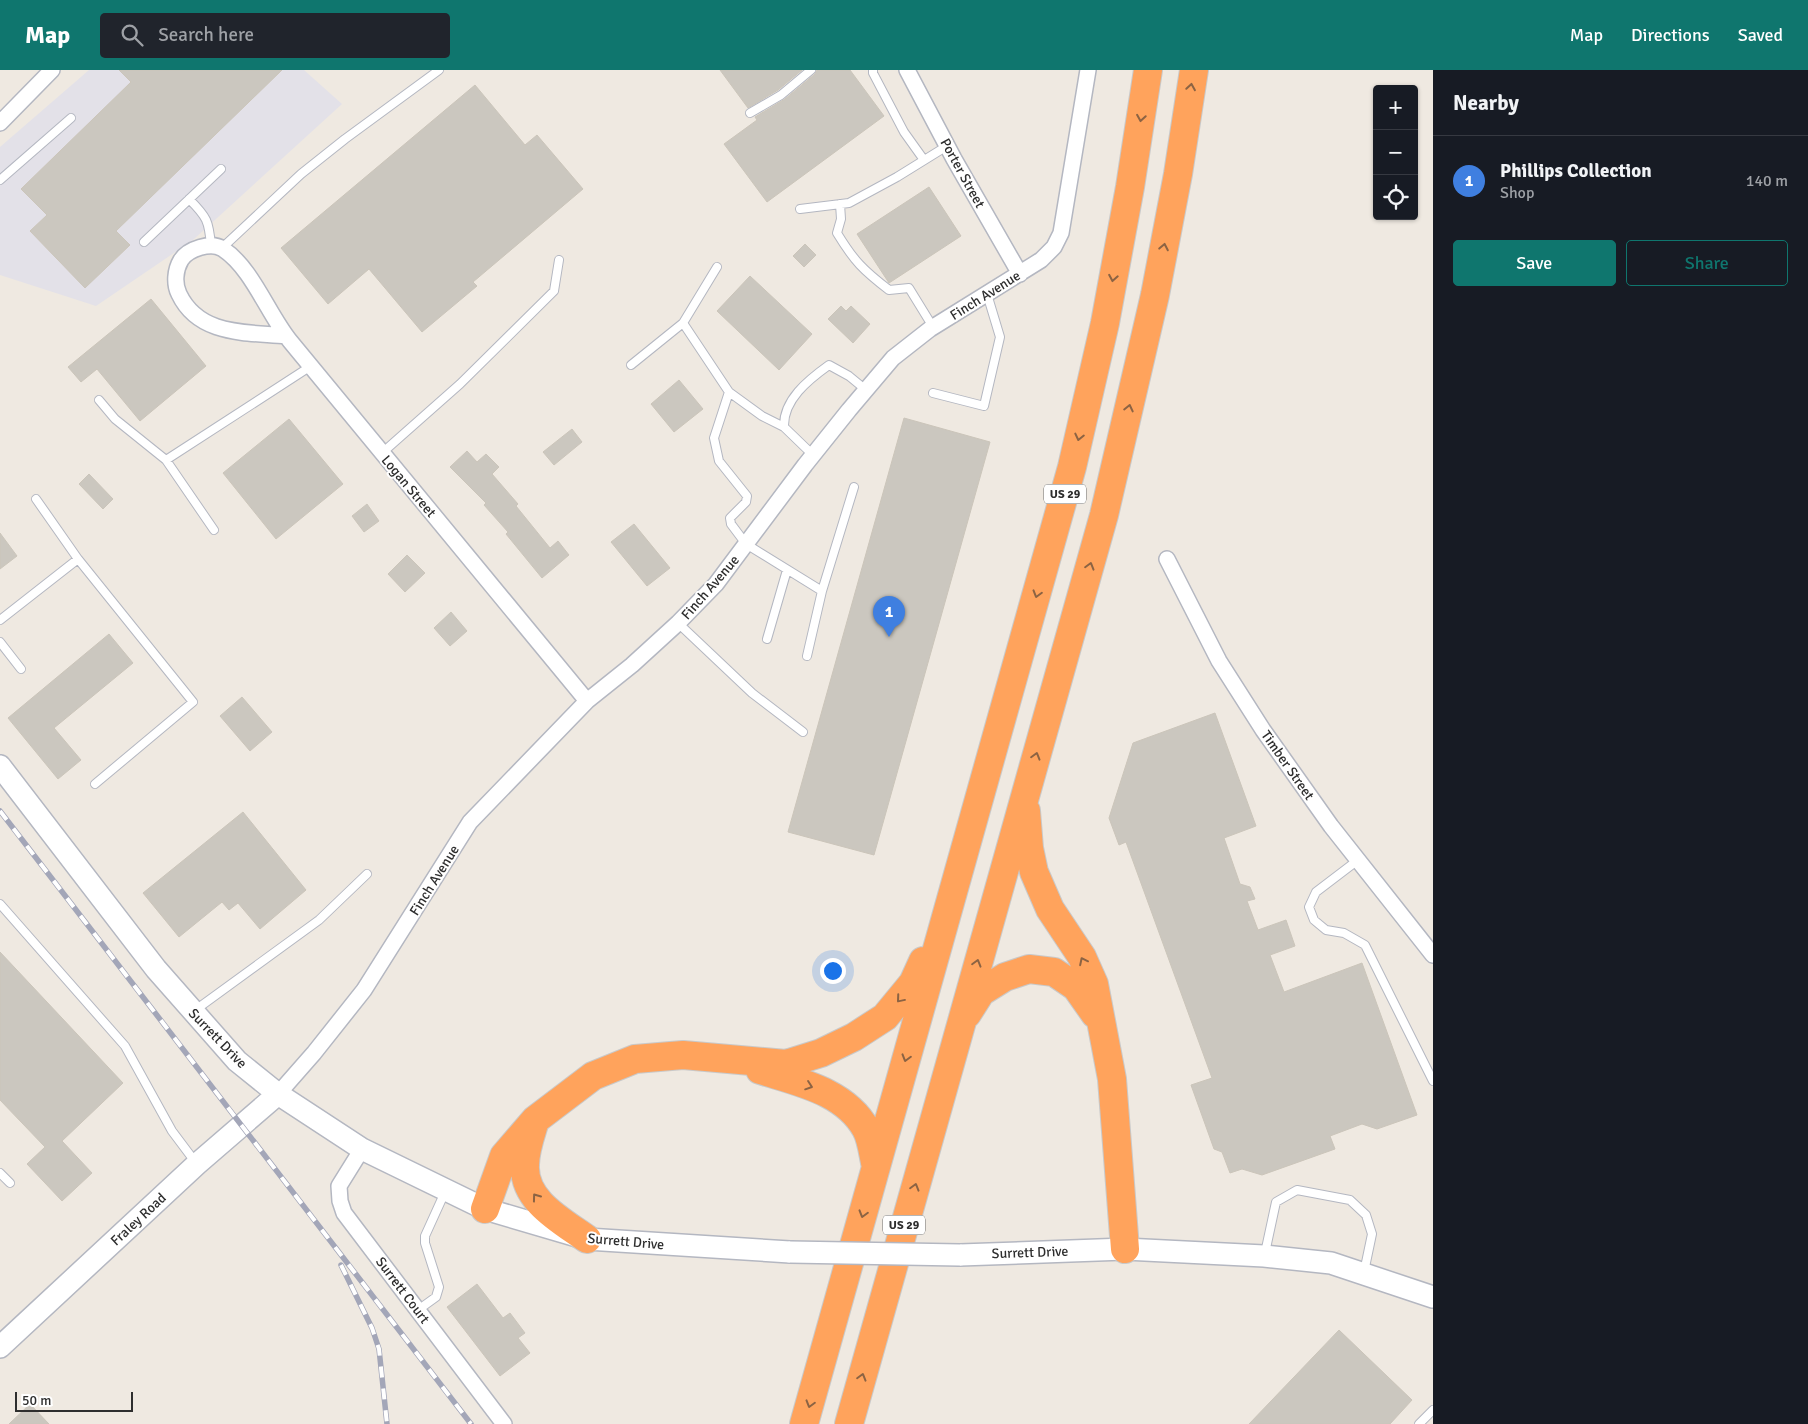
<!DOCTYPE html>
<meta charset="utf-8">
<style>
:root{--surface:#171b24;--page:#20242c;--text:#f1f3f6;--muted:#9ea1a6;--line:#363941;--accent:#0f766e}
body{margin:0;font-family:Signika,sans-serif;background:var(--page);color:var(--text)}
.controls{position:absolute;right:15px;top:15px;display:grid;overflow:hidden;border-radius:5px;box-shadow:0 1px 4px #0004}
.controls button{width:45px;height:45px;display:grid;place-items:center;padding:0;border:0;border-bottom:1px solid var(--line);background:var(--surface);color:var(--text);font:25px sans-serif}
.scale{position:absolute;left:15px;bottom:12px;width:118px;box-sizing:border-box;padding-left:5px;border:2px solid #2e2e2e;border-top:0;font-size:14px;line-height:18px;white-space:nowrap;color:#2e2e2e;-webkit-text-stroke:4px #fff;paint-order:stroke}
.you{position:absolute;left:832px;top:900px;width:18px;height:18px;margin:-12px;border:4px solid #fff;border-radius:50%;background:#1a73e8;box-shadow:0 0 0 8px #1a73e833}
.badge{display:grid;place-items:center;width:32px;height:32px;border-radius:50%;background:var(--accent);color:#fff;font-size:16px;font-weight:700}
.pin{position:absolute;translate:-50% -41px;filter:drop-shadow(0 1px 2px #0008)}
.pin::after{content:'';position:absolute;top:26px;width:18px;height:15px;background:inherit;clip-path:polygon(0 0,100% 0,50% 100%)}
.list{margin:0;padding:0;list-style:none}
h2{display:flex;justify-content:space-between;align-items:center;height:65px;margin:0;padding:0 20px;font-size:21px}
h2 small{font-size:16px;font-weight:400;color:var(--muted)}
.list li{display:grid;grid-template-columns:32px 1fr auto;gap:15px;align-items:center;box-sizing:border-box;height:90px;padding:0 20px;border-top:1px solid var(--line)}
.list b{display:block;font-size:19px;white-space:nowrap}
.list p{margin:0;font-size:16px;white-space:nowrap;color:var(--muted)}
.list em{font-size:16px;font-style:normal;color:var(--muted)}
.actions{display:flex;gap:10px;padding:15px 20px}
.actions a{flex:1;padding:11px 0;border:1px solid var(--accent);border-radius:5px;text-align:center;font-size:18px;color:var(--accent)}
.actions .main{background:var(--accent);color:#fff}
.icon{flex:none;width:28px;height:28px;fill:none;stroke:currentColor;stroke-width:2;stroke-linecap:round;stroke-linejoin:round}
.map{position:relative;flex:none;width:1433px;height:1354px;overflow:hidden}
header{display:flex;align-items:center;gap:30px;box-sizing:border-box;height:70px;padding:0 25px;background:var(--accent);color:#fff}
header strong{font-size:24px}
nav{display:flex;gap:28px;margin-inline-start:auto;font-size:18px}
.search{width:350px;height:45px;background:var(--page);display:flex;align-items:center;gap:12px;box-sizing:border-box;padding:0 18px;border-radius:5px;color:var(--muted);font-size:19px}
main{display:flex}
aside{flex:1;background:var(--surface)}
.map>svg:first-child{display:block}
.industrial{fill:#e3e1e8}
.building{fill:#cbc7bf;stroke:#cbc5ba}
.lines{fill:none;stroke-linecap:round;stroke-linejoin:round}
.lane-casing{stroke:#b4b7c1;stroke-width:10}
.street-casing{stroke:#b4b7c1;stroke-width:18}
.secondary-casing{stroke:#b4b7c1;stroke-width:24}
.highway-casing{stroke:#c9c9c9;stroke-width:30}
.lane{stroke:#fff;stroke-width:8}
.street{stroke:#fff;stroke-width:15}
.secondary{stroke:#fff;stroke-width:21}
.highway{stroke:#ffa35c;stroke-width:28}
.rail-casing{stroke:#a3a6b8;stroke-width:5.5}
.rail{stroke:#fff;stroke-width:4;stroke-dasharray:11;stroke-linecap:butt}
.secondary-bridge-casing{stroke:#b4b7c1;stroke-width:24;stroke-linecap:butt}
.secondary-bridge{stroke:#fff;stroke-width:21}
.oneway{stroke:#8c6343}
.labels{text-anchor:middle;stroke-width:4;stroke-linejoin:round;paint-order:stroke}
.shield{fill:#fff;stroke:#6d6d6d;stroke-width:1}
.shield-label{font-size:12px;font-weight:bold;fill:#2e2e2e}
.street-label{font-size:14px;fill:#2e2e2e;stroke:#fff}
</style>
<header>
<strong>Map</strong>
<div class="search"><svg class="icon" aria-label="search" viewBox="0 0 24 24"><circle cx="10" cy="10" r="6"/><path d="M15 15l6 6"/></svg>Search here</div>
<nav><a>Map</a><a>Directions</a><a>Saved</a></nav>
</header>
<main>
<div class="map">
<svg width="1433" height="1354" viewBox="0 0 1433 1354">
<rect width="100%" height="100%" fill="#efe9e1"/>
<path class="industrial" d="M89,0h215l38,34 -149,136 -97,66 -96,-31v-128z"/>
<path class="building" d="M119,0h163l-166,161 14,14 -45,43 -55,-57 17,-16 -26,-26 110,-107z
M720,0h82l-24,20 -30,18z
M817,0h33l34,46 -117,86 -43,-58 33,-24 -2,-3 30,-18 30,-25z
M475,15l50,60 12,-10 46,54 -110,93 4,4 -55,46 -53,-63 -41,35 -47,-56z
M929,117l32,49 -72,47 -32,-49z
M805,174l11,11 -12,12 -11,-11z
M750,206l62,58 -33,36 -62,-59z
M151,229l55,67 -66,55 -43,-52 -16,13 -13,-15z
M841,236l5,5 5,-5 19,18 -17,19 -25,-24z
M679,310l24,29 -29,23 -23,-28z
M904,348l86,24 -116,413 -86,-23z
M289,349l54,65 -67,55 -53,-66z
M572,359l10,13 -28,23 -11,-13z
M467,381l10,11 9,-8 13,13 -7,7 26,30 -2,2 34,42 8,-7 11,14 -27,23 -36,-44 2,-2 -24,-27 2,-2 -36,-36z
M89,404l24,25 -10,10 -24,-25z
M367,434l12,17 -15,11 -12,-16z
M634,454l36,44 -23,18 -36,-44z
M0,463l17,23 -17,13z
M407,485l18,18 -20,19 -17,-18z
M451,542l16,19 -17,15 -16,-18z
M109,564l24,29 -79,65 27,32 -23,19 -50,-61z
M242,627l30,35 -22,19 -30,-35z
M1215,643l41,113 -32,12 16,46 10,3 5,12 -8,2 11,29 28,-10 9,26 -25,9 14,37 78,-29 55,152 -40,14 -15,-5 -32,12 5,13 -73,26 -20,-6 -12,4 -8,-21 -8,-3 -23,-64 21,-7 -86,-236 -7,3 -10,-27 24,-75z
M243,742l63,78 -46,39 -22,-26 -9,7 -7,-8 -43,35 -36,-44z
M0,882l123,131 -61,58 30,32 -30,28 -35,-37 18,-17 -45,-47z
M477,1214l26,34 7,-5 15,20 -7,5 12,15 -30,23 -53,-69z
M1339,1260l73,70 -22,24h-141z
M30,1334l19,20h-40z"/>
<g class="lines">
<defs>
<path id="lane" d="M873,0v3l31,59 20,28
M750,43l31,-18 30,-25
M0,110l71,-62
M189,129c18,18 20,22 22,47
M840,134l1,15 -4,14c17,28 26,37 52,57l20,-2 24,39
M800,139l49,-6 48,-26 50,-31
M144,172l77,-73
M222,178l79,-74 44,-35 94,-69
M683,253l34,-56
M631,295l52,-42 46,69 33,24 22,11
M729,322l-15,46 5,23 28,35 -1,6 -16,16 1,6 15,20 76,47 32,-104
M933,323l51,13 16,-69 -13,-43
M99,330l16,19 51,41
M382,383l78,-69 94,-93 5,-31
M813,385l-29,-28c-1,-27 24,-47 45,-62l20,11 17,14
M36,429l42,60
M214,460l-48,-70 145,-94
M0,550l78,-61 115,143 -98,82
M678,553l74,70 51,39
M767,569l20,-69
M0,572l21,27
M807,586l15,-65
M1358,790l-42,32 -7,15 5,13 12,10 18,3 21,12 68,136
M0,834l125,142 47,85 24,32
M194,941l125,-91 48,-46
M0,1103l10,10
M1265,1183l11,-51 21,-12 53,10 16,15 6,19 -8,38
M418,1240l18,-13 3,-10 -14,-44v-7l20,-44
M1419,1354l14,-14"/>
<path id="street" d="M907,0l47,89 66,115
M0,53l52,-53
M286,266c-40,-4 -87,0 -107,-42 -5,-10 -4,-24 2,-34 7,-11 30,-19 42,-11 29,19 45,65 67,92 99,120 198,240 297,360
M1167,489l52,102 44,69 68,96 102,129
M278,1024l36,-41 50,-63 106,-168 117,-121 45,-36 46,-42 38,-39 89,-119 44,-55 44,-52 37,-29 111,-69 13,-13 7,-14 27,-163
M362,1079l-23,37 1,15 4,12 160,211"/>
<path id="secondary" d="M0,696l156,203 81,92 41,33 84,55 123,60 102,30 203,13
M960,1185l165,-6 139,7 67,7 102,34
M0,1277l197,-183 81,-70"/>
<path id="highway" d="M1026,741l3,37 5,24 16,37 32,48 12,27 18,95 13,170
M967,944l14,-22 24,-15 24,-8 25,3 22,15 19,27
M760,1000c38,12 85,21 106,59 6,11 7,26 10,38
M534,1054c-4,13 -9,27 -9,41 -2,36 37,56 62,74
M485,1139l19,-53 31,-36 58,-44 42,-17 48,-4 103,9 35,-11 33,-16 31,-20 28,-34 10,-22
M804,1354l268,-957 33,-144 25,-136 18,-117
M849,1354l255,-909 51,-220 23,-121 16,-104"/>
</defs>
<use href="#lane" class="lane-casing"/>
<use href="#street" class="street-casing"/>
<use href="#secondary" class="secondary-casing"/>
<use href="#highway" class="highway-casing"/>
<use href="#lane" class="lane"/>
<use href="#street" class="street"/>
<use href="#secondary" class="secondary"/>
<use href="#highway" class="highway"/>
<defs>
<path id="rail" d="M0,741l471,613
M341,1195l31,63 7,21 8,75"/>
</defs>
<use href="#rail" class="rail-casing"/>
<use href="#rail" class="rail"/>
<defs>
<path id="secondary-bridge" d="M790,1182l170,3"/>
</defs>
<use href="#secondary-bridge" class="secondary-bridge-casing"/>
<use href="#secondary-bridge" class="secondary-bridge"/>
</g>
<defs><path id="oneway-chevron" d="M-2-3.5L2.5 0L-2 3.5" fill="none" stroke-width="1.6" stroke-linecap="round" stroke-linejoin="round" transform="scale(1.25)"/></defs>
<g class="oneway">
<use href="#oneway-chevron" transform="translate(1191 17) rotate(-81)"/>
<use href="#oneway-chevron" transform="translate(1141 48) rotate(99)"/>
<use href="#oneway-chevron" transform="translate(1164 177) rotate(-79)"/>
<use href="#oneway-chevron" transform="translate(1113 208) rotate(100)"/>
<use href="#oneway-chevron" transform="translate(1129 338) rotate(-77)"/>
<use href="#oneway-chevron" transform="translate(1079 367) rotate(103)"/>
<use href="#oneway-chevron" transform="translate(1090 496) rotate(-74)"/>
<use href="#oneway-chevron" transform="translate(1037 524) rotate(106)"/>
<use href="#oneway-chevron" transform="translate(1036 686) rotate(-74)"/>
<use href="#oneway-chevron" transform="translate(1083 891) rotate(-116)"/>
<use href="#oneway-chevron" transform="translate(977 893) rotate(-74)"/>
<use href="#oneway-chevron" transform="translate(900 929) rotate(130)"/>
<use href="#oneway-chevron" transform="translate(906 988) rotate(106)"/>
<use href="#oneway-chevron" transform="translate(809 1016) rotate(19)"/>
<use href="#oneway-chevron" transform="translate(915 1117) rotate(-74)"/>
<use href="#oneway-chevron" transform="translate(536 1127) rotate(-126)"/>
<use href="#oneway-chevron" transform="translate(863 1144) rotate(106)"/>
<use href="#oneway-chevron" transform="translate(862 1307) rotate(-74)"/>
<use href="#oneway-chevron" transform="translate(810 1334) rotate(106)"/>
</g>
<g class="labels">
<g class="shield">
<rect x="1044" y="414.5" width="42" height="19" rx="4"/>
<rect x="883" y="1145.5" width="42" height="19" rx="4"/>
</g>
<g class="shield-label">
<text x="1065" y="428">US 29</text>
<text x="904" y="1159">US 29</text>
</g>
<g class="street-label">
<text transform="translate(963 103) rotate(61)" y="5">Porter Street</text>
<text transform="translate(985 225) rotate(-32)" y="5">Finch Avenue</text>
<text transform="translate(409 416) rotate(50)" y="5">Logan Street</text>
<text transform="translate(710 517) rotate(-49)" y="5">Finch Avenue</text>
<text transform="translate(1288 695) rotate(55)" y="5">Timber Street</text>
<text transform="translate(434 810) rotate(-58)" y="5">Finch Avenue</text>
<text transform="translate(218 968) rotate(46)" y="5">Surrett Drive</text>
<text transform="translate(138 1149) rotate(-43)" y="5">Fraley Road</text>
<text transform="translate(626 1171) rotate(5)" y="5">Surrett Drive</text>
<text transform="translate(1030 1182) rotate(-2)" y="5">Surrett Drive</text>
<text transform="translate(403 1220) rotate(53)" y="5">Surrett Court</text>
</g>
</g>
</svg>
<div class="controls">
<button>+</button>
<button>−</button>
<button><svg class="icon" aria-label="locate" viewBox="0 0 24 24"><circle cx="12" cy="12" r="6"/><path d="M12 2v4M12 18v4M2 12h4M18 12h4"/></svg></button>
</div>
<div class="scale">50 m</div>
<div class="you"></div>
<div class="pin badge" style="left:889px;top:567px;background:#3f7fe0">1</div>
</div>
<aside>
<h2>Nearby<small></small></h2>
<ul class="list">
<li><span class="badge" style="background:#3f7fe0">1</span><div><b>Phillips Collection</b><p>Shop</p></div><em>140 m</em></li>
</ul>
<div class="actions"><a class="main">Save</a><a>Share</a></div>
</aside>
</main>
